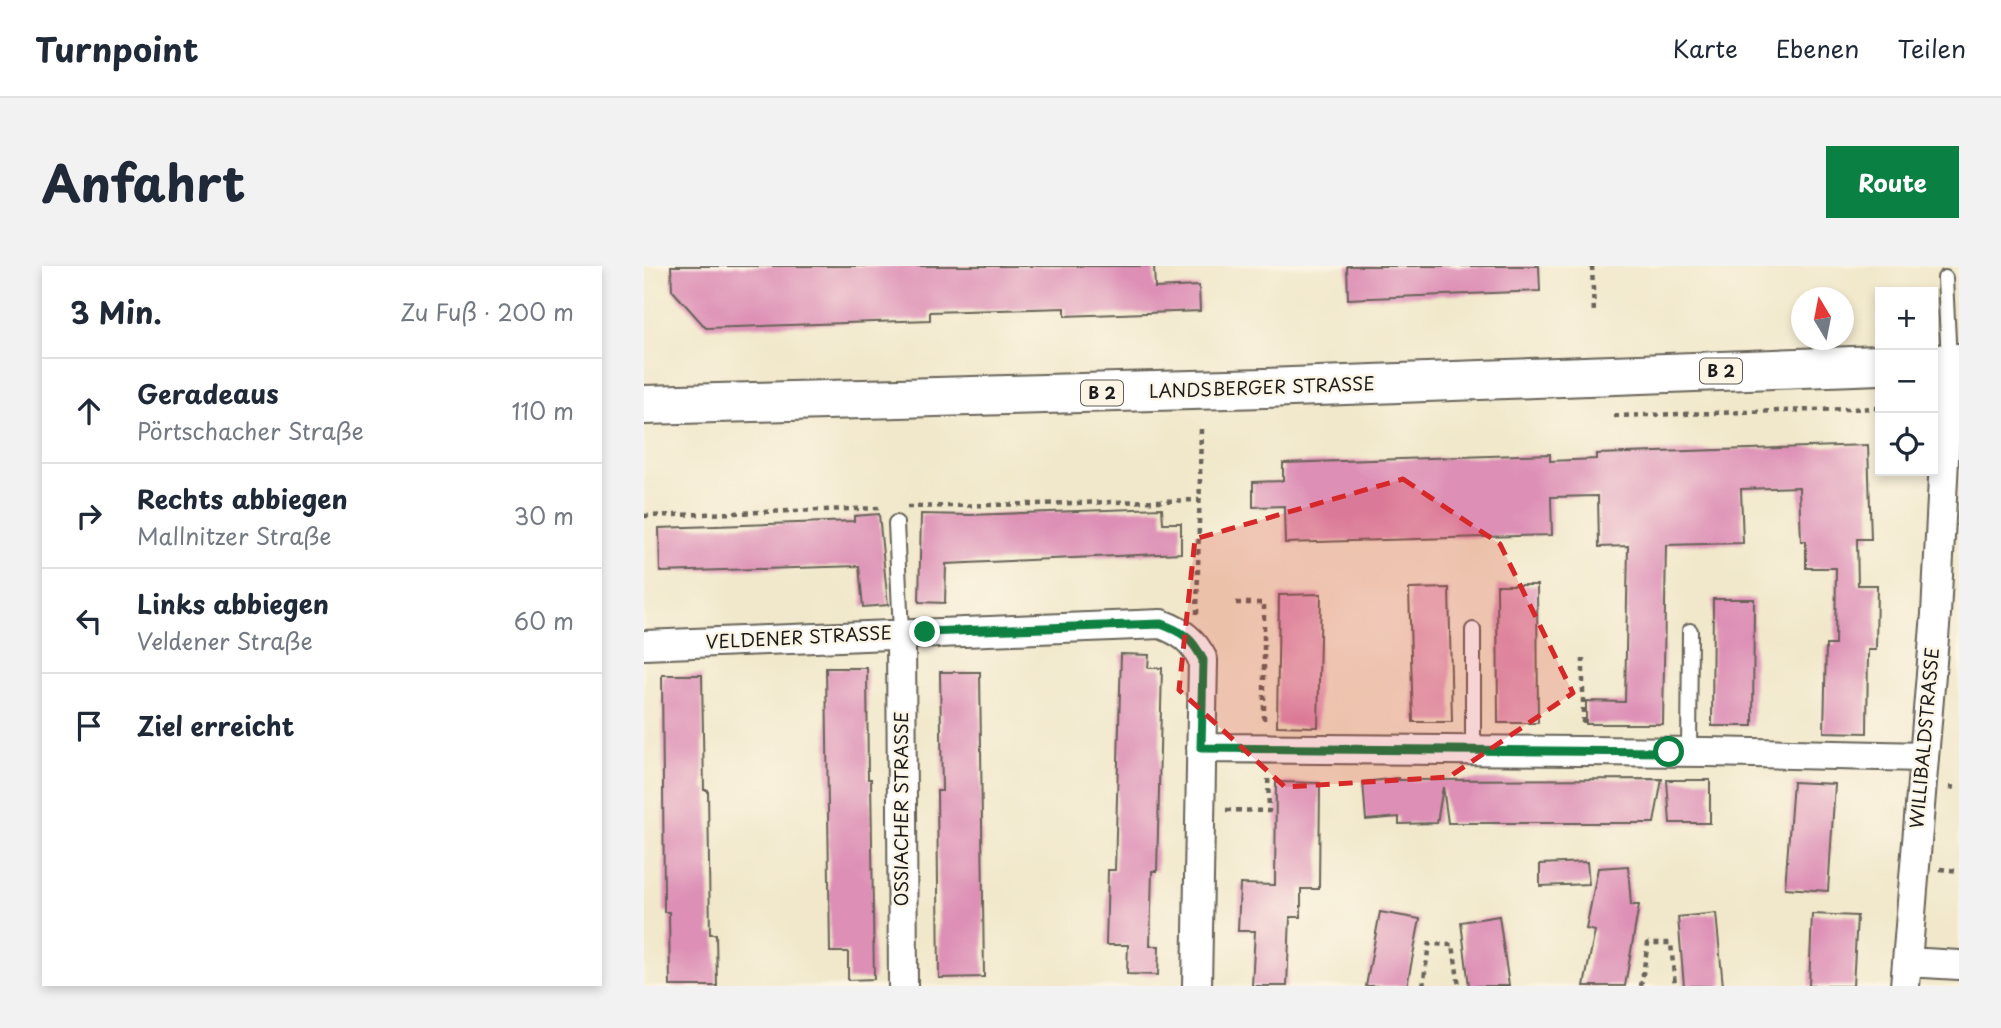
<!DOCTYPE html>
<html lang="de">
<meta charset="utf-8">
<style>
:root{--surface:#fff;--page:#f2f2f3;--text:#1f2937;--muted:#747a83;--line:#e0e1e3;--accent:#0b8043}
body{margin:0;font-family:"Playpen Sans",sans-serif;background:var(--page);color:var(--text)}
.controls{position:absolute;right:21px;top:21px;display:grid;overflow:hidden;border-radius:0px;box-shadow:0 4px 10px #0003}
.controls button{width:63px;height:63px;display:grid;place-items:center;padding:0;border:0;border-bottom:2px solid var(--line);background:var(--surface);color:var(--text);font:35px sans-serif}
.compass{position:absolute;left:1147px;top:21px;width:63px;height:63px;border-radius:50%;background:var(--surface);box-shadow:0 4px 10px #0003;rotate:350deg}
.stop{position:absolute;width:21px;height:21px;margin:-16px;border:5px solid #0b8043;border-radius:50%;background:#fff}
.stop.end{background:#0b8043;border-color:#fff;box-shadow:0 2px 7px #0008}
.list{margin:0;padding:0;list-style:none}
h2{display:flex;justify-content:space-between;align-items:center;height:91px;margin:0;padding:0 28px;font-size:30px}
h2 small{font-size:23px;font-weight:400;color:var(--muted)}
.list li{display:grid;grid-template-columns:46px 1fr auto;gap:21px;align-items:center;box-sizing:border-box;height:105px;padding:0 28px;border-top:2px solid var(--line)}
.list b{display:block;font-size:26px;white-space:nowrap}
.list p{margin:0;font-size:23px;white-space:nowrap;color:var(--muted)}
.list em{font-size:23px;font-style:normal;color:var(--muted)}
.icon{flex:none;width:38px;height:38px;fill:none;stroke:currentColor;stroke-width:2;stroke-linecap:round;stroke-linejoin:round}
.map{position:relative;flex:none;width:1315px;height:720px;overflow:hidden;border-radius:0px}
header{display:flex;align-items:center;gap:42px;box-sizing:border-box;height:98px;padding:0 35px;background:var(--surface);border-bottom:2px solid var(--line)}
header strong{font-size:33px}
nav{display:flex;gap:38px;margin-inline-start:auto;font-size:24px}
.intro{display:flex;align-items:center;justify-content:space-between;box-sizing:border-box;height:168px;padding:0 42px}
h1{margin:0;font-size:49px}
.button{padding:18px 32px;border-radius:0px;background:var(--accent);color:#fff;font-size:24px;font-weight:700}
main{display:flex;gap:42px;padding:0 42px}
aside{flex:1;background:var(--surface);border-radius:0px;box-shadow:0 4px 10px #0003}
.map>svg:first-child{display:block}
.building{fill:#dd8fb5}
.lines{fill:none;stroke-linecap:round;stroke-linejoin:round}
.lane-casing{stroke:#676359;stroke-width:18}
.street-casing{stroke:#676359;stroke-width:32}
.primary-casing{stroke:#676359;stroke-width:42}
.path{stroke:#676359;stroke-width:4.5;stroke-dasharray:5 5;stroke-linecap:butt}
.lane{stroke:#fff;stroke-width:14}
.street{stroke:#fff;stroke-width:28}
.primary{stroke:#fff;stroke-width:38}
.route{stroke:#0b8043;stroke-width:9}
.marked{fill:#d62828;fill-opacity:0.2;stroke:#d62828;stroke-width:5;stroke-dasharray:14 9;stroke-linejoin:round}
.labels{text-anchor:middle;stroke-width:5;stroke-linejoin:round;paint-order:stroke}
.shield{fill:#fcf5e5;stroke:#5f5d58;stroke-width:2}
.shield-label{font-size:16px;font-weight:bold;fill:#1c1c1c}
.street-label{font-size:18px;fill:#1c1c1c;stroke:#fcf5e5}
</style>
<header>
<strong>Turnpoint</strong>
<nav><a>Karte</a><a>Ebenen</a><a>Teilen</a></nav>
</header>
<div class="intro"><h1>Anfahrt</h1><a class="button">Route</a></div>
<main>
<aside>
<h2>3 Min.<small>Zu Fuß · 200 m</small></h2>
<ul class="list">
<li><svg class="icon" aria-label="ahead" viewBox="0 0 24 24"><path d="M12 20V5M6 11l6-6 6 6"/></svg><div><b>Geradeaus</b><p>Pörtschacher Straße</p></div><em>110 m</em></li>
<li><svg class="icon" aria-label="right" viewBox="0 0 24 24"><path d="M7 20v-9h11M14 6l5 5-5 5"/></svg><div><b>Rechts abbiegen</b><p>Mallnitzer Straße</p></div><em>30 m</em></li>
<li><svg class="icon" aria-label="left" viewBox="0 0 24 24"><path d="M17 20v-9H6M10 6l-5 5 5 5"/></svg><div><b>Links abbiegen</b><p>Veldener Straße</p></div><em>60 m</em></li>
<li><svg class="icon" aria-label="arrive" viewBox="0 0 24 24"><path d="M6 21V4h12l-3 4 3 4H6"/></svg><div><b>Ziel erreicht</b></div></li>
</ul>
</aside>
<div class="map">
<svg width="1315" height="720" viewBox="0 0 1315 720">
<rect width="100%" height="100%" fill="#fcf5e5"/>
<filter id="ink" filterUnits="userSpaceOnUse"><feTurbulence type="fractalNoise" baseFrequency=".0143" numOctaves="2"/><feDisplacementMap in="SourceGraphic" scale="14" xChannelSelector="R" yChannelSelector="G"/><feConvolveMatrix kernelMatrix="1 2 1 2 8 2 1 2 1" color-interpolation-filters="sRGB"/></filter>
<filter id="wash" filterUnits="userSpaceOnUse"><feTurbulence type="fractalNoise" baseFrequency=".00686" numOctaves="4" result="noise"/><feDisplacementMap in="SourceGraphic" scale="28" xChannelSelector="R" yChannelSelector="G"/><feGaussianBlur stdDeviation="1.57" result="paint"/><feColorMatrix in="noise" values="0 0 0 0 0 0 0 0 0 0 0 0 0 0 0 0 0 1.4 0 .05"/><feComposite in="paint" operator="in"/></filter>
<g filter="url(#wash)">
<rect width="100%" height="100%" fill="#f1e8cb"/>
<g id="blocks">
<path class="building" d="M27,0h483l1,22 44,-2 1,25 -135,5v-8l-135,4v8l-224,8 -34,-38z
M703,0h192l1,25 -192,8z
M1224,179l3,94h-14l1,46h19l-1,65h-8l-1,83 -43,-1 2,-87h9l1,-77h-30v-27h-5l-2,-54 -58,2 2,54 -77,2 -3,179h-77v-23l39,1 3,-156 -29,1 -1,-51 -47,1 1,38 -267,8 -1,-37 -31,1v-25l30,-1v-18l267,-9v7l46,-2v-5z
M518,242l1,15h18v30l-235,11 -1,39 -26,-1 2,-88 49,1z
M235,248l9,91 -25,2 -4,-41 -199,6 -1,-44 195,-7v-5z
M853,319h40l1,138h-40z
M805,322l3,134h-39l-4,-133z
M677,328l-3,133 -41,-1 2,-131z
M1069,333h41l-1,127h-41z
M477,388l28,1 -1,13h14l-5,203h-5l-2,75h9l-1,29 -31,-1 1,-29h-22l2,-75h7z
M182,402h41l1,111h3l3,200 -26,1v-28h-18z
M296,406h40l4,305 -45,1 -2,-187h5z
M18,409h40l2,115h4l2,144h6l1,52h-47l-1,-74h-5v-13z
M754,512v2h22l242,-1 -8,44h-206l-5,-36 -6,36 -38,1v-7l-33,3 -3,-38z
M1023,514h43v43h-40z
M632,516l44,1 -1,106h-18v28h-11l-3,69h-35l3,-55h-17l2,-47 35,1z
M1149,516l42,2 -7,107 -43,-3z
M943,596l2,22 -49,2v-22z
M984,600l3,39h8l-14,81h-41l11,-55 -9,-2 12,-61z
M736,646l40,7 -13,67h-41z
M1072,647l7,73h-39l-6,-69z
M1168,648l45,2 -4,70h-44z
M855,650l10,70h-40l-8,-64z"/>
</g>
</g>
<g filter="url(#ink)">
<use href="#blocks" fill-opacity="0" stroke="#676359" stroke-width="2"/>
<g class="lines">
<defs>
<path id="lane" d="M1301,12l4,84
M252,257l5,110
M829,484v-120
M1045,486l1,-121"/>
<path id="street" d="M257,367l2,353
M0,379l517,-21c21,8 32,16 42,36l-6,326
M557,482l506,4 217,5
M1263,696l52,3
M1261,720l31,-372 13,-251"/>
<path id="primary" d="M1289,98l26,-1
M0,139l621,-17 615,-23"/>
</defs>
<use href="#lane" class="lane-casing"/>
<use href="#street" class="street-casing"/>
<use href="#primary" class="primary-casing"/>
<path class="path" d="M948,0l2,48
M970,150l266,-8
M263,241l292,-7
M0,250l237,-8
M592,337h28v120
M553,348l4,-185
M939,457v-64
M1305,521l10,1
M582,544l43,1 -1,-36
M1296,603l19,2
M779,720l6,-42 24,1 6,41
M997,720l7,-43h23l4,43"/>
<use href="#lane" class="lane"/>
<use href="#street" class="street"/>
<use href="#primary" class="primary"/>
</g>
</g>
<g class="lines" filter="url(#ink)">
<path class="route" d="M281,366l236,-8c22,8 31,14 42,36l-2,88 468,4"/>
</g>
<path class="marked" d="M759,213l97,65 73,149 -124,84 -164,10 -106,-97 16,-151z"/>
<g class="labels">
<g class="shield">
<rect x="1056" y="92.5" width="42" height="25" rx="5"/>
<rect x="437" y="114.5" width="42" height="25" rx="5"/>
</g>
<g class="shield-label">
<text x="1077" y="111">B 2</text>
<text x="458" y="133">B 2</text>
</g>
<g class="street-label">
<text transform="translate(618 122) rotate(-2)" y="6">LANDSBERGER STRASSE</text>
<text transform="translate(155 372) rotate(-3)" y="6">VELDENER STRASSE</text>
<text transform="translate(1281 472) rotate(-85)" y="6">WILLIBALDSTRASSE</text>
<text transform="translate(258 543) rotate(-90)" y="6">OSSIACHER STRASSE</text>
</g>
</g>
</svg>
<div class="controls">
<button>+</button>
<button>−</button>
<button><svg class="icon" aria-label="locate" viewBox="0 0 24 24"><circle cx="12" cy="12" r="6"/><path d="M12 2v4M12 18v4M2 12h4M18 12h4"/></svg></button>
</div>
<svg class="compass" viewBox="-18 -18 36 36"><path d="M0-13l5 13h-10z" fill="#e53935"/><path d="M0 13l5-13h-10z" fill="#747a83"/></svg>
<div class="stop" style="left:1025px;top:486px"></div>
<div class="stop end" style="left:281px;top:366px"></div>
</div>
</main>
